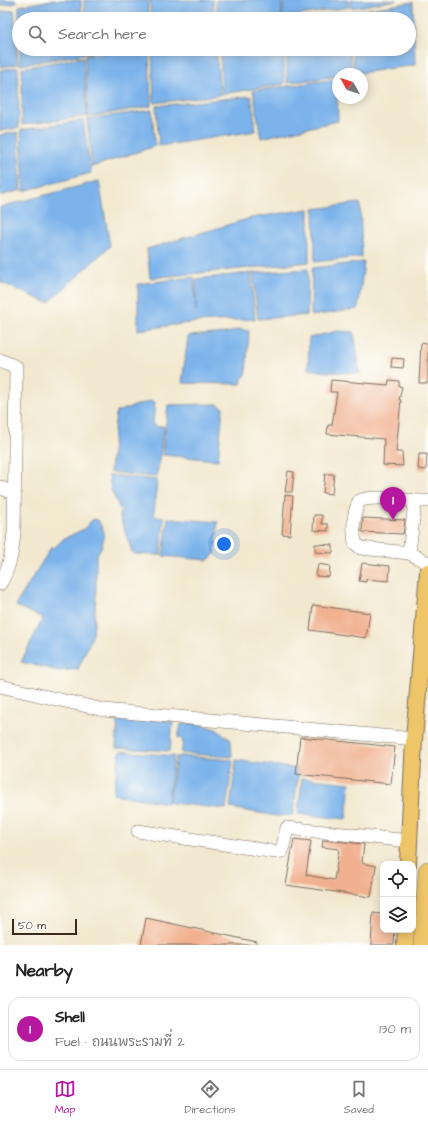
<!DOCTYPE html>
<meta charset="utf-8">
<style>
:root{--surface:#fff;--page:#f6f6f6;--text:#222;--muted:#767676;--line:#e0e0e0;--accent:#b5179e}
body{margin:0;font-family:"Architects Daughter","Playpen Sans Thai",sans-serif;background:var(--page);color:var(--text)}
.controls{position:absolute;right:12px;bottom:12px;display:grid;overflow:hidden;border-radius:8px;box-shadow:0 2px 10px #0003}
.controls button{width:36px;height:36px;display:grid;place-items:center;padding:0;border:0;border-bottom:1px solid var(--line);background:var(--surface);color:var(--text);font:20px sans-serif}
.compass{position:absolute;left:332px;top:68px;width:36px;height:36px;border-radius:50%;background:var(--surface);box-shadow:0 2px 10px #0003;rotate:309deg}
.scale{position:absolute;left:12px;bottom:10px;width:65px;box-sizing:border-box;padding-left:4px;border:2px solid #3b2a1e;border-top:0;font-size:11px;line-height:14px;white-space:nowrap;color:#3b2a1e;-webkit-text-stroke:3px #fdfcf7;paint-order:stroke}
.you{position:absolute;left:224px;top:544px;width:14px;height:14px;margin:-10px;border:3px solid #fff;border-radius:50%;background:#1a73e8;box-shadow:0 0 0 6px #1a73e833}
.badge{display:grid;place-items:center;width:26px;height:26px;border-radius:50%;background:var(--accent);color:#fff;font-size:13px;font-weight:700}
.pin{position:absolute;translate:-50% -33px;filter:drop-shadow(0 1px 2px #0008)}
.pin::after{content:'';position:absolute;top:21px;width:14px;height:12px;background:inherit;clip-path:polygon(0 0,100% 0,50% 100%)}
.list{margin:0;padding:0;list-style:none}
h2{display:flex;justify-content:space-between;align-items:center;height:52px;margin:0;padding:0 16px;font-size:17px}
h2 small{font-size:13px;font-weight:400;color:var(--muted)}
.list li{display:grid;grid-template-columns:26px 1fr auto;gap:12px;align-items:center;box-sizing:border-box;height:64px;margin:0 8px 8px;padding:0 8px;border:1px solid var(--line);border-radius:12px}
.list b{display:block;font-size:15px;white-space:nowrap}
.list p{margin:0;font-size:13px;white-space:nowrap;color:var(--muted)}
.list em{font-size:13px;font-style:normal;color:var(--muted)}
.icon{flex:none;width:22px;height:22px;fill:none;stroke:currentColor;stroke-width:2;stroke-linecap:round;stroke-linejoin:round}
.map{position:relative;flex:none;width:428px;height:945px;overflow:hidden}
.search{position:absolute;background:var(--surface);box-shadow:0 2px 10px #0003;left:12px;right:12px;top:12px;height:44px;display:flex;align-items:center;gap:10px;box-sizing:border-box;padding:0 14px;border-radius:22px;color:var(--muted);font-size:15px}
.sheet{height:124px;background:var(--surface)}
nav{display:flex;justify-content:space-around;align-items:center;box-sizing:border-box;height:56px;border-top:1px solid var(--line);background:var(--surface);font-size:11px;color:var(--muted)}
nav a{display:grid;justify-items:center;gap:2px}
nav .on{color:var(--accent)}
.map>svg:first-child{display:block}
.water{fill:#7bb3eb;stroke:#5b6e84}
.building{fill:#f1b190}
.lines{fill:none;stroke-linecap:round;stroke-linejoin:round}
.minor-casing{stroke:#7b6c5c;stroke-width:14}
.major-casing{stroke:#7b6c5c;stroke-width:18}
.highway-casing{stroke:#7b6c5c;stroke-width:20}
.minor{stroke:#fff;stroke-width:13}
.major{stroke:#eec569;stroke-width:16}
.highway{stroke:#eec569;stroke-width:19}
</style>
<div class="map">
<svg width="428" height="945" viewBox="0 0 428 945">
<rect width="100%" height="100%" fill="#fdfcf7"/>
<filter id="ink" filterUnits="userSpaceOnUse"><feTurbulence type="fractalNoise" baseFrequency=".025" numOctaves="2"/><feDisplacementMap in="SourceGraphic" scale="8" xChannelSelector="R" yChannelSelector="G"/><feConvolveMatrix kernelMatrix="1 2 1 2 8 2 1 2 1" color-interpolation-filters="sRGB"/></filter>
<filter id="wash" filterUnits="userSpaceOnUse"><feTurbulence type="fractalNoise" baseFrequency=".012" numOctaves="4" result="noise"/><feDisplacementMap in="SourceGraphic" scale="16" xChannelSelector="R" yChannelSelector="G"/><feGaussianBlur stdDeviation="0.9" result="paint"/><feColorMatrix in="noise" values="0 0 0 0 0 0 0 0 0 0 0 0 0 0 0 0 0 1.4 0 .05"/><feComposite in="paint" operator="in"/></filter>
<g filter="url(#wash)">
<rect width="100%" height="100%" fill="#f2e8cf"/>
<path class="water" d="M0,0h16v3l-16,3z
M52,0h29l1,19h-63v-13z
M84,0h64v19h-63z
M150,0h63l1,19h-63z
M216,0h65l1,18 -65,1z
M283,0h65l1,7 -66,11z
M351,0h46l-46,8z
M413,2l2,63 -62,9v-25h56v-30h-57v-7z
M14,10l4,54 -18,3v-55z
M20,49h64v5l-64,11z
M86,49h27l-27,5z
M129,49h20l2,57 -63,11 -3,-61z
M152,49h64l4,46 -66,8z
M220,49h64v35l-62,10z
M287,49h63l1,25h-13v2l-51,7z
M83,57l4,59 -65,9v-57z
M18,67l1,61 -19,3v-61z
M337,79l1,42 -77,17 -8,-47z
M251,96l5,35 -97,15 -3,-40z
M152,110l3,36 -63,21 -5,-48z
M83,120l8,53 -67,18 -3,-61z
M18,132l3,58 -21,6v-61z
M99,181l11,65 -62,57 -48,-21v-75z
M360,203l2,54 -47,5 -1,-53z
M309,209v53l-159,16 -3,-29 104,-31z
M364,262l-6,47 -47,7 1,-48z
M308,269l-1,46 -49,4 -5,-46z
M251,273l4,46 -59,3 -58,8v-46l56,-7 2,34v-32z
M239,329l10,2 -3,44 -4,4 -1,5 -59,-1 6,-47 40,-3z
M337,331l17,1 6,41 -33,-1 -19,-3 1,-31z
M150,401l5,1 -2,22 4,3 7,-1 -7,49 -2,2 -45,-5 6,-60z
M217,404l6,3 -5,53 -56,-5 6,-50z
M109,475l48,5 -3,34 2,3h8l-3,38 -26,-1 -3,-2 -13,-38 4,-5h-3l-9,-19z
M168,518l50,4 -3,32 -7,6 -45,-4z
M93,519l5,1 6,12 -2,14 -6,10v42l-3,36 -15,35 -19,2 -38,-9 22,-44 -27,-12 1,-3 35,-57 2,2 9,-9 21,-10z
M118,718l55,3 -3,30 -54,-3z
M196,723l20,6 15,11 1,17 -51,-4 2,-9 -1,-5 -4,-1 3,-14z
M120,751l54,5 -6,47 -55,-9z
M182,756l51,4 -7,49 -54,-6 -3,-2 7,-44z
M236,760l63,9 -6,46 -16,1 -47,-8z
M302,778l48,5 -4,36 -48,-5z"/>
<g id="blocks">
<path class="building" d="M421,343l7,1v39h-9z
M392,358l12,1 -1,9 -12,-1z
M331,380l57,5 1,-5 10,1v5l3,1 -3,13h2l-5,52h6l1,14 -20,-1 1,-26 -57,-5 1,-9h4l5,-33h-7z
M419,454h8l-1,16 -8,-1z
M288,471l6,1 -2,20h-7z
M325,474h9l-2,20 -9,-1z
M285,495l8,1 -3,39 -8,-1z
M314,515h8v9h6v7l-15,-1z
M363,518l42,2 -2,14 -41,-2z
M315,544l18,1v8l-18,-1z
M362,563l28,3 -1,15 -23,-2v3l-7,-1z
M318,564l12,2 -1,11 -13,-1z
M313,605l57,8 -4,25 -56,-8z
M300,737l95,10 -4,37 -95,-10z
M294,839l17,2 -5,34 28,5 5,-31 -17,-2 1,-7 41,4 -2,19 14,3 -5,31 -85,-12z
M373,913l10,1v16h12l-1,15h-23z
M146,918l111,24v3h-116z"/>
</g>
</g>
<g filter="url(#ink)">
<use href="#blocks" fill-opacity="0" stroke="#7b6c5c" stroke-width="1"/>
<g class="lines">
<defs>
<path id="minor" d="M0,360l16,7 -2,166c-2,20 -4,34 -14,51
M0,487l14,7
M428,501c-20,1 -52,-7 -69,0 -6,13 -6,29 -4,42l6,5 48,5 19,10
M409,553l6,-51
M0,686l104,24 310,29
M138,831l138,21 6,-1 5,-23 122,13"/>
<path id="major" d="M408,864l6,-125 14,-167
M405,945l1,-15"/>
<path id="highway" d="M423,945l5,-74"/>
</defs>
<use href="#minor" class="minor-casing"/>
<use href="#major" class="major-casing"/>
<use href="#highway" class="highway-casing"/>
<use href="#minor" class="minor"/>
<use href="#major" class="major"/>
<use href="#highway" class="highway"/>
</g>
</g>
</svg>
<div class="controls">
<button><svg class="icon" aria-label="locate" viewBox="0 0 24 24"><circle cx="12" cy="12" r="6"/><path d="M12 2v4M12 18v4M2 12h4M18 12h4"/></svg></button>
<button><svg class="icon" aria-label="layers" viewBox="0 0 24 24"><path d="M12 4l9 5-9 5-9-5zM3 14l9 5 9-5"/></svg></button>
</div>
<svg class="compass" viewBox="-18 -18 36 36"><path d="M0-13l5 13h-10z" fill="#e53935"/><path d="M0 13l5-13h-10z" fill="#767676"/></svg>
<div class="scale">50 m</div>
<div class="you"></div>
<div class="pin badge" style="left:393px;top:520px">1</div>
<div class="search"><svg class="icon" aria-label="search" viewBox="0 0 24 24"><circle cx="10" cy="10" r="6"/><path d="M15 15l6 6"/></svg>Search here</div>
</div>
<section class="sheet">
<h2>Nearby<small></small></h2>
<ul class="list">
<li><span class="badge">1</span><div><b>Shell</b><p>Fuel · ถนนพระรามที่ 2</p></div><em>130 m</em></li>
</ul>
</section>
<nav>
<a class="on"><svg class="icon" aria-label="map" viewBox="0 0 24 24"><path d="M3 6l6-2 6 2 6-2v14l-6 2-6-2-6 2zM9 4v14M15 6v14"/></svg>Map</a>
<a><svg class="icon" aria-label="directions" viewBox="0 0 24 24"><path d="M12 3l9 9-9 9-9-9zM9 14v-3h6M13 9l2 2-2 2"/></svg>Directions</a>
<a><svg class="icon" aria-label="saved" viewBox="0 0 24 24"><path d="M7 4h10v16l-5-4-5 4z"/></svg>Saved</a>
</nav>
